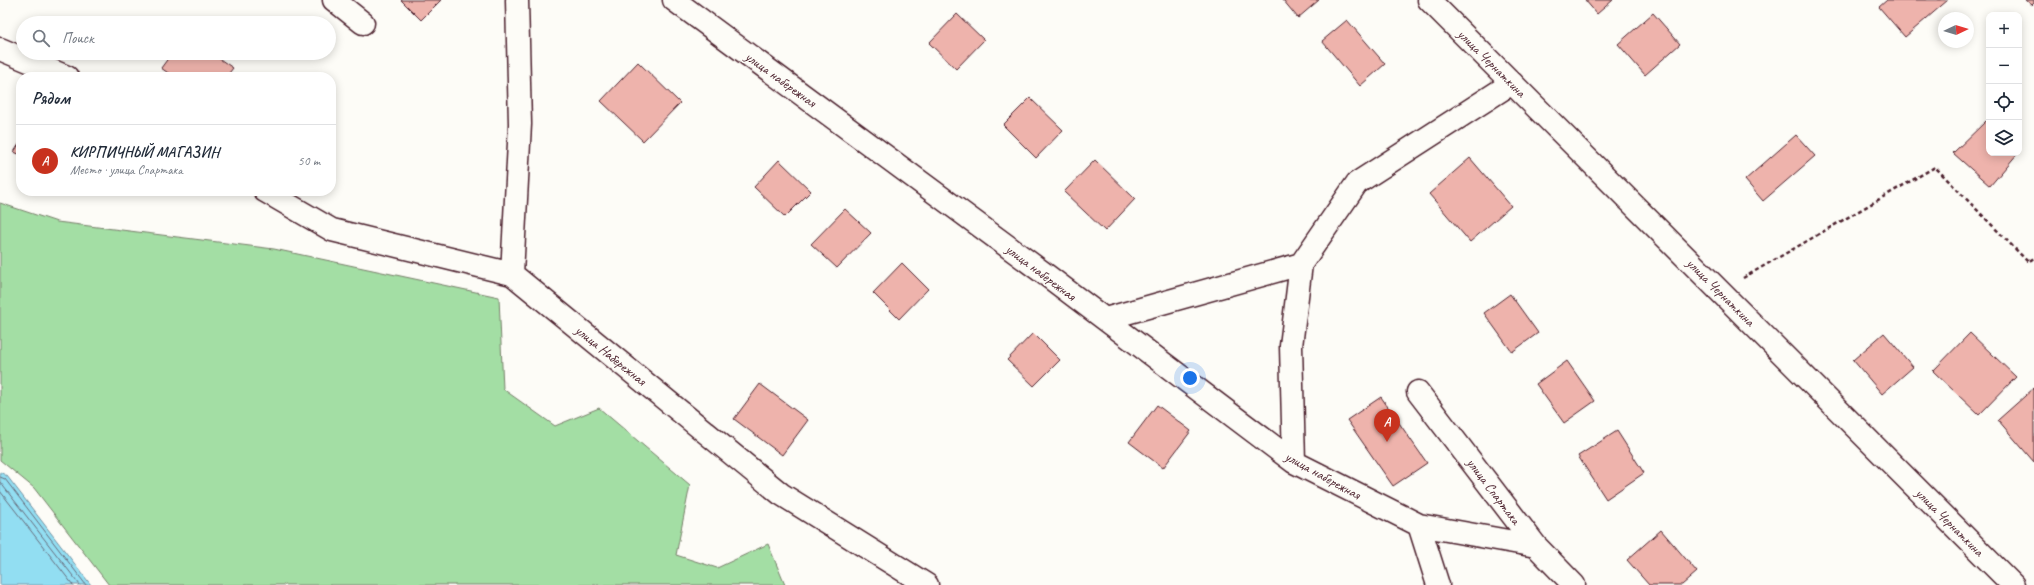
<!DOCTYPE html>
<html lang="ru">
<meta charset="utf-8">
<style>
:root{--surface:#fff;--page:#f6f6f7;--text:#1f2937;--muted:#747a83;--line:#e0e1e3;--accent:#c8321e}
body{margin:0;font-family:Caveat,sans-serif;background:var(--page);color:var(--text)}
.controls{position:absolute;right:12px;top:12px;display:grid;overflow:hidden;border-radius:8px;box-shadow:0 2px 10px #0003}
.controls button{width:36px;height:36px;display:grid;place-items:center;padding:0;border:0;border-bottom:1px solid var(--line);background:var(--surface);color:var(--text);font:20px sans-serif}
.compass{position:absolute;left:1938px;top:12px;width:36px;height:36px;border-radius:50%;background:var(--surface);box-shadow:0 2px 10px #0003;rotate:86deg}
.you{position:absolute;left:1190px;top:378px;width:14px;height:14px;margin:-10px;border:3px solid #fff;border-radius:50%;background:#1a73e8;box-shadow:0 0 0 6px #1a73e833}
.badge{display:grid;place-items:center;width:26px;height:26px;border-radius:50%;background:var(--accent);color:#fff;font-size:13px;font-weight:700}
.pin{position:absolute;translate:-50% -33px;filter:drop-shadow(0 1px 2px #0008)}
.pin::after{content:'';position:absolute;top:21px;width:14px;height:12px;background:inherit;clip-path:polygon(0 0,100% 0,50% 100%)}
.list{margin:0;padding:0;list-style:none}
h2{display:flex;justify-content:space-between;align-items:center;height:52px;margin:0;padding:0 16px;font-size:17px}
h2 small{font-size:13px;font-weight:400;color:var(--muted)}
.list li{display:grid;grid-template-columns:26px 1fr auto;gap:12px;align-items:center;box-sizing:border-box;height:72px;padding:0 16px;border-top:1px solid var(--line)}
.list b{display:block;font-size:15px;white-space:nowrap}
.list p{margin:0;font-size:13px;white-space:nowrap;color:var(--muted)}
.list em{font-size:13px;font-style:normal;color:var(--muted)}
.icon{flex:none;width:22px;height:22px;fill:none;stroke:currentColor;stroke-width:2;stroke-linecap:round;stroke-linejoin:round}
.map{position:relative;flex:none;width:2034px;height:585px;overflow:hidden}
.search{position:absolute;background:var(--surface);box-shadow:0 2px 10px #0003;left:16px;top:16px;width:320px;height:44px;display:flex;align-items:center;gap:10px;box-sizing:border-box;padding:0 14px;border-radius:22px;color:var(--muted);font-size:15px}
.panel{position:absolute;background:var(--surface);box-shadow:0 2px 10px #0003;left:16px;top:72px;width:320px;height:124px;border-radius:16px}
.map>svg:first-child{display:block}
.green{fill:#a3dea4;stroke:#767e68}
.water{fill:#92def2;stroke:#7592a2}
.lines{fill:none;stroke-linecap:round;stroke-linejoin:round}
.shore{stroke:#676b7b;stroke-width:1}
.building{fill:#eeb3ac;stroke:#4a1f2b}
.minor-casing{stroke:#4a1f2b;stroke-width:25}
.tertiary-casing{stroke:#4a1f2b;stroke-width:25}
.path{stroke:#4a1f2b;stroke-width:2.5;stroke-dasharray:4 3;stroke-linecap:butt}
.minor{stroke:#fdfcf7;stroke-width:22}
.tertiary{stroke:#fdfcf7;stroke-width:22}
.labels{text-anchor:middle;stroke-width:3;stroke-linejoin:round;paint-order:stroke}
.street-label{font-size:14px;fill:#4a1f2b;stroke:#fdfcf7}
</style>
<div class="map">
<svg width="2034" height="585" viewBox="0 0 2034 585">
<rect width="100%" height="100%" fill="#fdfcf7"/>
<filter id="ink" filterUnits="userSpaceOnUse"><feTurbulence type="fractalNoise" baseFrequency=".025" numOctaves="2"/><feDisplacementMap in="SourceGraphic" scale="8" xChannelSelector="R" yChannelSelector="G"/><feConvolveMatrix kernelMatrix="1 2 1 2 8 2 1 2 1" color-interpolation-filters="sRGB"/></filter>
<g filter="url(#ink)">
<path class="green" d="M0,203l57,19 217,27 225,48 4,92 52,37 44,-18 91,77 -14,70 41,13 51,-24 17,41h-676l-75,-97 -34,-28z"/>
<path class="water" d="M0,472l7,4 84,109h-91z"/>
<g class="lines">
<path class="shore" d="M0,477l5,2 81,106
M0,482l80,103
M0,491l73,94"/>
</g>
<path class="building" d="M401,0h40l-20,20z
M1283,0h36l-21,18z
M1585,0h28l-16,14z
M1887,0h61l-43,37 -26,-30z
M2026,0h8v3l-2,2z
M1653,13l27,31 -35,31 -27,-31z
M957,14l27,26 -28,29 -27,-26z
M1347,20l38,44 -25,22 -38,-45z
M172,53h39l22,15 -7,9h-52l-13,-9z
M638,62l42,41 -37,38 -42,-40z
M1030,98l33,32 -27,28 -33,-33z
M1986,121l3,3v29h29l-28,33 -37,-33z
M1796,135l19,21 -52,45 -18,-21z
M21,141v14l-7,-3z
M1470,158l41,48 -41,36 -41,-48z
M779,160l32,31 -26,26 -31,-30z
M1095,160l40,39 -30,32 -41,-39z
M845,209l26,24 -34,35 -26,-24z
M902,263l26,26 -29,30 -26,-26z
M1510,294l28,39 -26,19 -28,-39z
M1033,333l27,27 -26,26 -27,-26z
M1884,333l29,34 -31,27 -29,-34z
M1970,333l46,44 -37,38 -46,-44z
M1567,361l28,40 -31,22 -28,-39z
M760,384l48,36 -26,35 -48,-36z
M2034,388v74l-36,-42z
M1381,397l46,66 -34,23 -46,-66z
M1157,405l34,26 -28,37 -34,-26z
M1617,431l27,42 -38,26 -28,-43z
M1661,530l36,42 -15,13h-33l-22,-25z"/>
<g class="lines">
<defs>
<path id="minor" d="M334,0l29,23
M674,0l375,277 245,185 125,63 117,21
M0,49l67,28
M265,191l67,39 180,44 269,220 146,91
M512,274l8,-150 -3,-124
M1105,319l196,-55
M1418,392l118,154 38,39
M1294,462l-3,-116 10,-82 56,-81 155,-100
M1419,525l19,60"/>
<path id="tertiary" d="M1429,0l584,585"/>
</defs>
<use href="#minor" class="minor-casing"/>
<use href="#tertiary" class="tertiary-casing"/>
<path class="path" d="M1743,278l192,-111 93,95 6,-4"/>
<use href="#minor" class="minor"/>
<use href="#tertiary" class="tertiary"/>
</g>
</g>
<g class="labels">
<g class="street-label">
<text transform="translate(1492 63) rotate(45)" y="5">улица Чернаткина</text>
<text transform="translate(781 79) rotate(36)" y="5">улица набережная</text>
<text transform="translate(1041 272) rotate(37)" y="5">улица набережная</text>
<text transform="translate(1721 292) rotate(45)" y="5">улица Чернаткина</text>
<text transform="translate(611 355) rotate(39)" y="5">улица Набережная</text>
<text transform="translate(1323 475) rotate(29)" y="5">улица набережная</text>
<text transform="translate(1494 491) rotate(53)" y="5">улица Спартака</text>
<text transform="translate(1950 522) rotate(45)" y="5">улица Чернаткина</text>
</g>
</g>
</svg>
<div class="controls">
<button>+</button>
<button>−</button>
<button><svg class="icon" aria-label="locate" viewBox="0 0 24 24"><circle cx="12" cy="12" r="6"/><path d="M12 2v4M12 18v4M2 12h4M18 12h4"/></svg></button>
<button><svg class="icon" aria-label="layers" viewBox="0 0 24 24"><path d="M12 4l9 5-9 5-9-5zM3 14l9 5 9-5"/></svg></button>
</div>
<svg class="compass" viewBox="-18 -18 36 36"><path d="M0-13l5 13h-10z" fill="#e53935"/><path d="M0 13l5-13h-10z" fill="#747a83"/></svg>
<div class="you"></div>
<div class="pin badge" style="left:1387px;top:442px">A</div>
<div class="search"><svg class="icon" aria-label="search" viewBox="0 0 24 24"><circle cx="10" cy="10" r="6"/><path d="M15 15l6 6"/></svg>Поиск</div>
<section class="panel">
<h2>Рядом<small></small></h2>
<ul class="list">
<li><span class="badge">A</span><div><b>КИРПИЧНЫЙ МАГАЗИН</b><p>Место · улица Спартака</p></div><em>50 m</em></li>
</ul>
</section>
</div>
